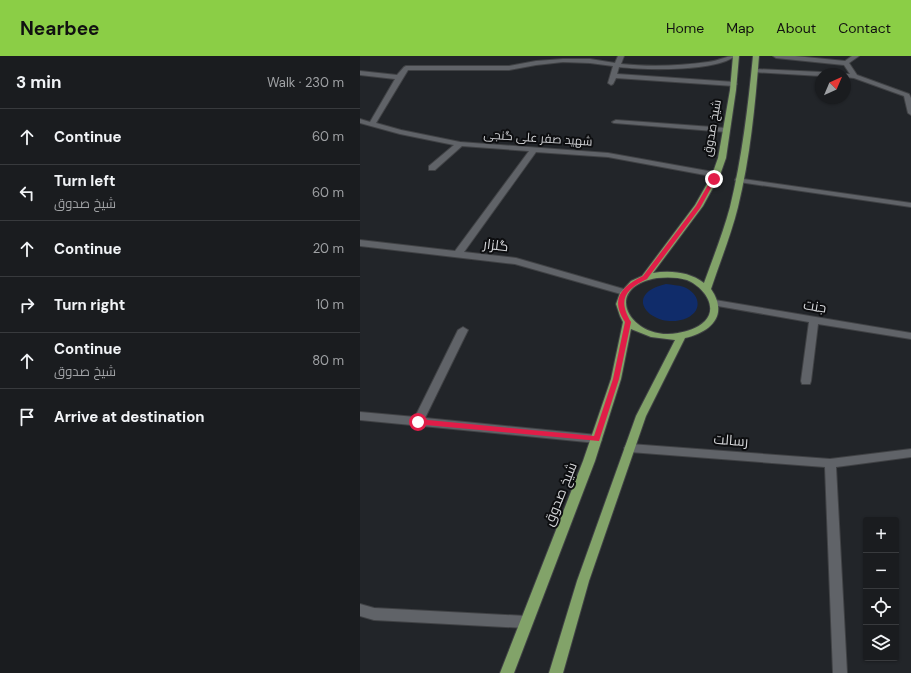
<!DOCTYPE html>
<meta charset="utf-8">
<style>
:root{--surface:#1a1c1f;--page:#27292c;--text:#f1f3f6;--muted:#9fa1a4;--line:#383a3d;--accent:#8bce46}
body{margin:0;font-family:"DM Sans",Cairo,sans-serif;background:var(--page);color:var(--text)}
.controls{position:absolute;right:12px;bottom:12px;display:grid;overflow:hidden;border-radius:4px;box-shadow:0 1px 3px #0004}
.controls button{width:36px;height:36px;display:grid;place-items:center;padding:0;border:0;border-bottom:1px solid var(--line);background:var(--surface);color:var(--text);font:20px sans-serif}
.compass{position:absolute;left:455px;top:12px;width:36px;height:36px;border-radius:50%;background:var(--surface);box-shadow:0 1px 3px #0004;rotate:44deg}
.stop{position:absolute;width:12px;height:12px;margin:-9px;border:3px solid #e11d48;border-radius:50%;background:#fff}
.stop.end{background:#e11d48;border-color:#fff;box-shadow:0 1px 4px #0008}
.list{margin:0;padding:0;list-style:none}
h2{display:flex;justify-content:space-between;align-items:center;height:52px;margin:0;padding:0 16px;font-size:17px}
h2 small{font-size:13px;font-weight:400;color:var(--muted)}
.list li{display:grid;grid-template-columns:26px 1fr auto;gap:12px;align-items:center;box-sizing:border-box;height:56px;padding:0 16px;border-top:1px solid var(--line)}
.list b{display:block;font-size:15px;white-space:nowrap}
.list p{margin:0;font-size:13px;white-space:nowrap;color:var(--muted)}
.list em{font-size:13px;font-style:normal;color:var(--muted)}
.icon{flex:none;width:22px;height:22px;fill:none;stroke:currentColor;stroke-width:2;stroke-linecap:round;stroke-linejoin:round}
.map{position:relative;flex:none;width:551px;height:617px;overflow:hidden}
header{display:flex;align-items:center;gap:24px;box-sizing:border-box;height:56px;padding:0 20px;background:var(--accent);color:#111}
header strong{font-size:19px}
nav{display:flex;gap:22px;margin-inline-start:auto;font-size:14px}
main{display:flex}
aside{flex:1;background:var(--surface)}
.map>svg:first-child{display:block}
.green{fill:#102c6a}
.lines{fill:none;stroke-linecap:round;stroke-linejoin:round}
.minor-casing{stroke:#404245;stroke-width:2}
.major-casing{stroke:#404245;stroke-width:2}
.minor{fill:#606368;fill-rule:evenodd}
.major{fill:#82a369;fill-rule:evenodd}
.route{fill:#e11d48}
.labels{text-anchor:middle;stroke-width:4;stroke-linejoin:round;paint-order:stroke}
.far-street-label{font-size:12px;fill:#d4d5d8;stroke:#0d0e10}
.street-label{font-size:14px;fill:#d4d5d8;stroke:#0d0e10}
</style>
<header>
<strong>Nearbee</strong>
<nav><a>Home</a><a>Map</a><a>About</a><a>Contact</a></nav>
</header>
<main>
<aside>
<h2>3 min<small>Walk · 230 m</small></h2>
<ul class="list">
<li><svg class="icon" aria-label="ahead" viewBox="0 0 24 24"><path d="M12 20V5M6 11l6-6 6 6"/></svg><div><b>Continue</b></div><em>60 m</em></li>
<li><svg class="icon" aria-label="left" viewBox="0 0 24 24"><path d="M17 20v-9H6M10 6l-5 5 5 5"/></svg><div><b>Turn left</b><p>شیخ صدوق</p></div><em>60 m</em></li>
<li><svg class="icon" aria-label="ahead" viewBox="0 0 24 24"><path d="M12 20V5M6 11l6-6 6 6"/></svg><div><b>Continue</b></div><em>20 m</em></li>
<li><svg class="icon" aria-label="right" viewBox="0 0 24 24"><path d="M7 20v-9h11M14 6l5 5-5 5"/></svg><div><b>Turn right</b></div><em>10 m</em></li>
<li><svg class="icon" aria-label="ahead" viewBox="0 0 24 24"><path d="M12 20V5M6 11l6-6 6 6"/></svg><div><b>Continue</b><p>شیخ صدوق</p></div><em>80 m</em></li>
<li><svg class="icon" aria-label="arrive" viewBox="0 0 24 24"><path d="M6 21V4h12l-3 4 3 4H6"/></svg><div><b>Arrive at destination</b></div></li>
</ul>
</aside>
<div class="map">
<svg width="551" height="617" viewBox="0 0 551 617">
<rect width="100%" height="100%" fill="#222529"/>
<path class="green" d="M306,228c6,1 12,1 18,3 15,6 20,23 3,31 -32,14 -69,-23 -21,-34z"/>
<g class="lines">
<defs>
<path id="minor" d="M258,0h6l-3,8c28,3 59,2 87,-2 10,-1 17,-6 27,-6 -20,16 -90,14 -116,11l-2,7 117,8 3,2 -3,2 -118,-8 -3,6 -2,1 -3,-2 5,-17 -23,-3 -27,-1 -27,3 -27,5h-101l-32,53 25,7 59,12 148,11 111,20 1,2 -4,2 -108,-20 -72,-5 -72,100 52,6 111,32 2,2 -2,2h-6l-106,-30 -155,-18v-6l95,11 74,-100 -67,-5 -27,24h-6v-4l25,-21 -54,-11 -40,-11v-4l10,3 25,-43 -35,-4v-4l37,4 7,-8 2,-1h103l27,-5 27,-2h27l25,4z
M413,0h22l50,5 7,-5h7l-10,7 8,12 52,19 2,4v17l-3,-2 -4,-17 -50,-18 -9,-1v-3h-2h7l-6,-9 -68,-7z
M395,13l66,3 3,2h-3v2l-68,-4v-2z
M256,64l110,8 4,2 -4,2 -112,-9 -2,-1z
M376,122l175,25v4l-172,-25 -4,-2z
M355,244l196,33v6l-93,-15 -7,57 -1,3h-8l-1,-3 8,-59 -97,-17 -2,-2 2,-2z
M103,271l5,3 -43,88 172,17 4,1 1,3 -1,3 -4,1 -237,-23v-8l55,5 43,-87z
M270,388l200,15 81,-10v8l-75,10 11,206h-14l-8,-206 -195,-15 -4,-1 -2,-3 2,-3z
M0,548l14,4 152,8 5,2 2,4 -2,4 -5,2 -152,-8 -14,-4z"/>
<path id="major" d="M373,0h6l-3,34 -10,68 -6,17 -17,31 -50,67c17,-3 37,-1 51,10 9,-25 19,-50 26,-76 12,-49 18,-100 23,-151h6c-4,51 -9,102 -21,151 -7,28 -18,55 -27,82 18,26 0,43 -26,49l-39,78 -57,165 -26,92h-14l28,-92 59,-165 39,-76 -24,-3 -20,-8 -10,50 -26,82 -81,212h-14l83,-212 28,-82 12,-57 -3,-6 -4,-12 4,-11 11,-12 11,-5 53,-71 17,-30 6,-17 12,-68zM297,222c9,-1 21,-1 30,2 15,6 32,26 18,41 -8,8 -18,10 -27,12 -46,9 -79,-45 -21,-55z"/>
</defs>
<use href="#minor" class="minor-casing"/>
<use href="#major" class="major-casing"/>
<use href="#minor" class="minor"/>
<use href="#major" class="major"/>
</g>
<path class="route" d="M352,122l4,1 -16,29 -53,71c-21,10 -30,20 -16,43l-12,57 -20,62 -184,-17 -1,-2 4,-3 176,17 19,-57 12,-57c-15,-23 -4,-35 18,-46l53,-70z"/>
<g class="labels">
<g class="far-street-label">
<text transform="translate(352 72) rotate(-80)" y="4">شیخ صدوق</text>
<text transform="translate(178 82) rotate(4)" y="4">شهید صفر علی گنجی</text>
</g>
<g class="street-label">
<text transform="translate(136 189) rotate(7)" y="5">گلزار</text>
<text transform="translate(455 250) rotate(9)" y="5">جنت</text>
<text transform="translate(371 384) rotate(4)" y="5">رسالت</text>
<text transform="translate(200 438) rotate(-68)" y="5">شیخ صدوق</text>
</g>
</g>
</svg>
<div class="controls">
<button>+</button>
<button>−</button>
<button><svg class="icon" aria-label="locate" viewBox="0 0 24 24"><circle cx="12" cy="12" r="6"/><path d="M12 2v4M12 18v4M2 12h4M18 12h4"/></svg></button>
<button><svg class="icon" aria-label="layers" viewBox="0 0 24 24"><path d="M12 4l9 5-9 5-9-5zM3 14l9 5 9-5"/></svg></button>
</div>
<svg class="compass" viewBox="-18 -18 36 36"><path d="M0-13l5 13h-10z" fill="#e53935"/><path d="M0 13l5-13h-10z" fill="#9fa1a4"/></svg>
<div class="stop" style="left:58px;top:366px"></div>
<div class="stop end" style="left:354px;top:123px"></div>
</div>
</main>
